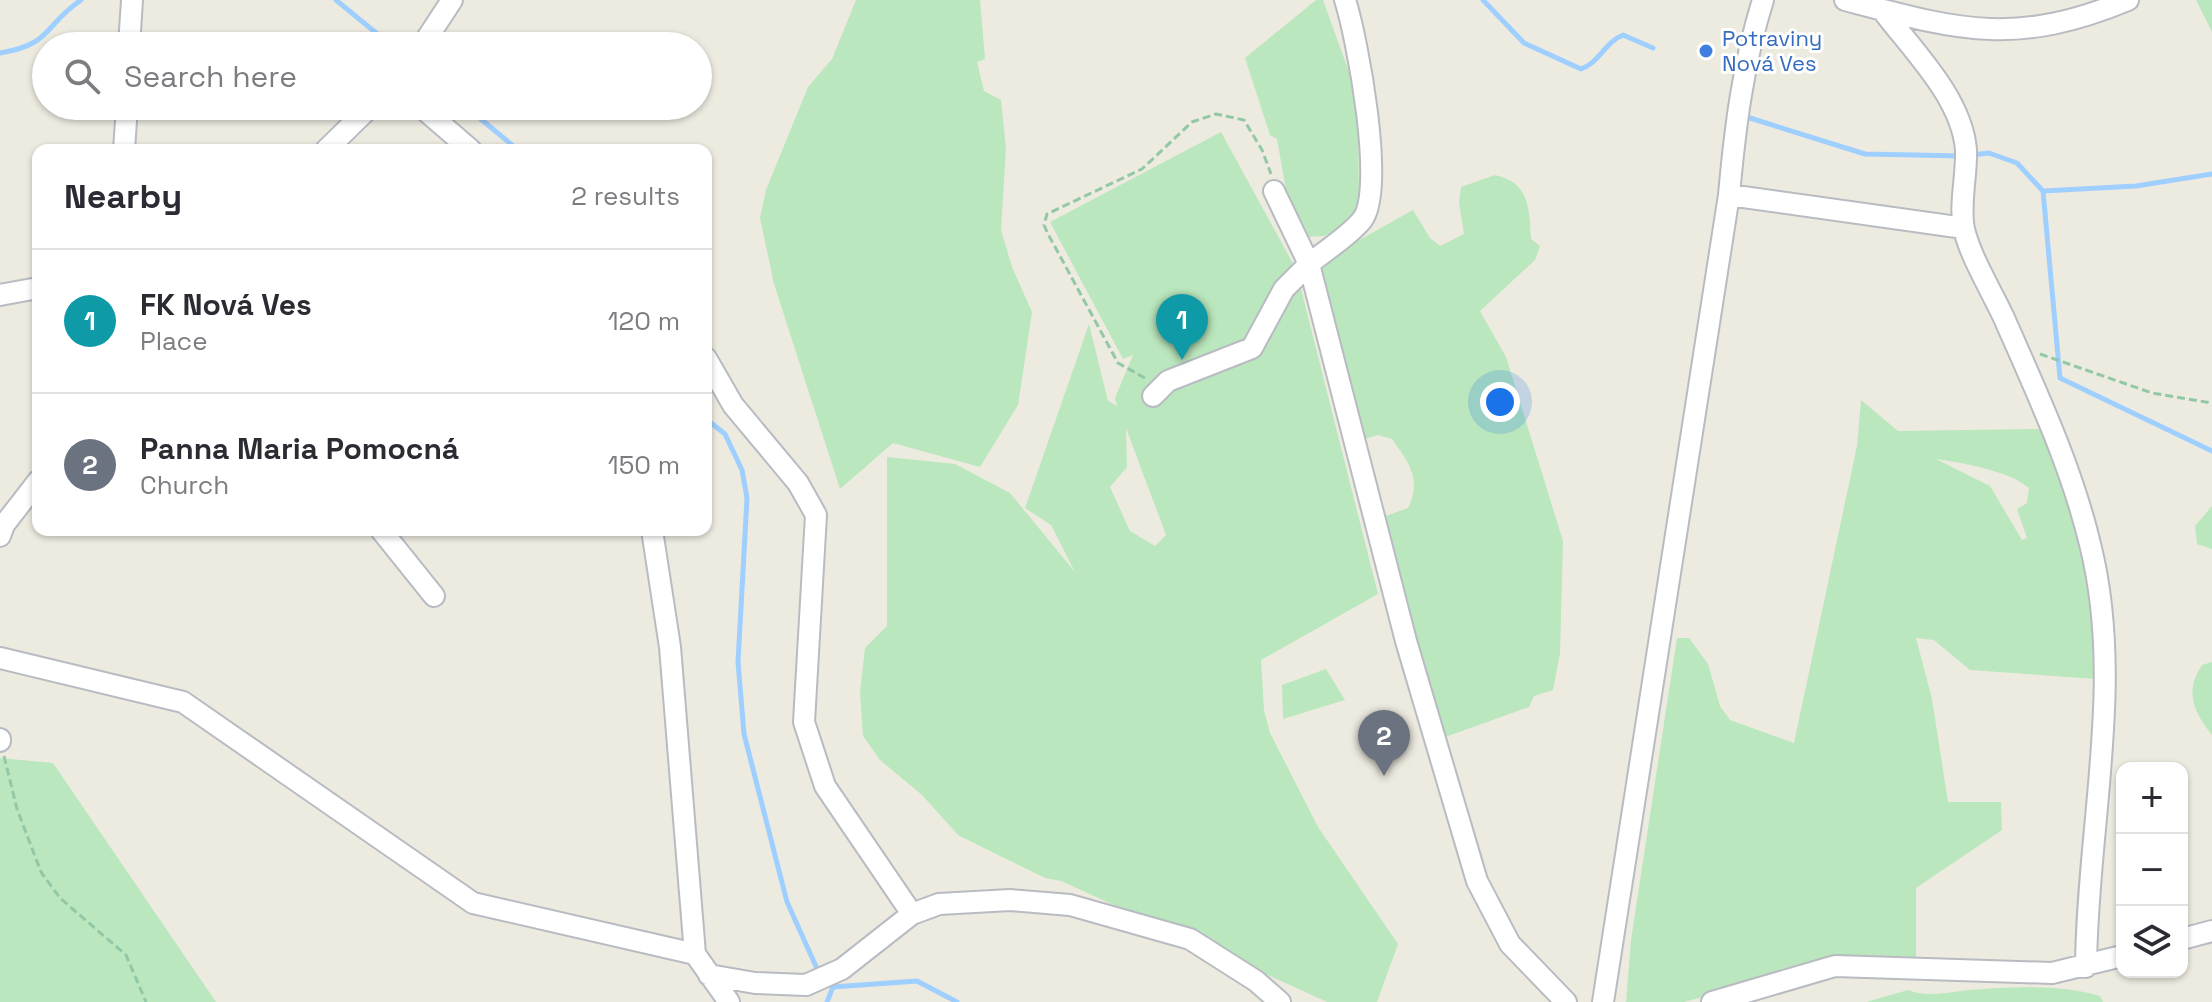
<!DOCTYPE html>
<meta charset="utf-8">
<style>
:root{--surface:#fff;--page:#f2f2f3;--text:#2b2b33;--muted:#7c7c81;--line:#e1e1e2;--accent:#f53d1e}
body{margin:0;font-family:"Space Grotesk",sans-serif;background:var(--page);color:var(--text)}
.controls{position:absolute;right:24px;bottom:24px;display:grid;overflow:hidden;border-radius:16px;box-shadow:0 2px 6px #0004}
.controls button{width:72px;height:72px;display:grid;place-items:center;padding:0;border:0;border-bottom:2px solid var(--line);background:var(--surface);color:var(--text);font:40px sans-serif}
.you{position:absolute;left:1500px;top:402px;width:28px;height:28px;margin:-20px;border:6px solid #fff;border-radius:50%;background:#1a73e8;box-shadow:0 0 0 12px #1a73e833}
.badge{display:grid;place-items:center;width:52px;height:52px;border-radius:50%;background:var(--accent);color:#fff;font-size:26px;font-weight:700}
.pin{position:absolute;translate:-50% -66px;filter:drop-shadow(0 2px 4px #0008)}
.pin::after{content:'';position:absolute;top:42px;width:28px;height:24px;background:inherit;clip-path:polygon(0 0,100% 0,50% 100%)}
.list{margin:0;padding:0;list-style:none}
h2{display:flex;justify-content:space-between;align-items:center;height:104px;margin:0;padding:0 32px;font-size:34px}
h2 small{font-size:26px;font-weight:400;color:var(--muted)}
.list li{display:grid;grid-template-columns:52px 1fr auto;gap:24px;align-items:center;box-sizing:border-box;height:144px;padding:0 32px;border-top:2px solid var(--line)}
.list b{display:block;font-size:30px;white-space:nowrap}
.list p{margin:0;font-size:26px;white-space:nowrap;color:var(--muted)}
.list em{font-size:26px;font-style:normal;color:var(--muted)}
.icon{flex:none;width:44px;height:44px;fill:none;stroke:currentColor;stroke-width:2;stroke-linecap:round;stroke-linejoin:round}
.map{position:relative;flex:none;width:2212px;height:1002px;overflow:hidden}
.search{position:absolute;background:var(--surface);box-shadow:0 2px 6px #0004;left:32px;top:32px;width:680px;height:88px;display:flex;align-items:center;gap:20px;box-sizing:border-box;padding:0 28px;border-radius:44px;color:var(--muted);font-size:30px}
.panel{position:absolute;background:var(--surface);box-shadow:0 2px 6px #0004;left:32px;top:144px;width:680px;height:392px;border-radius:16px}
.map>svg:first-child{display:block}
.green{fill:#bae7bd;fill-rule:evenodd}
.lines{fill:none;stroke-linecap:round;stroke-linejoin:round}
.stream{stroke:#9fcfff;stroke-width:5}
.minor-casing{stroke:#b8bbc1;stroke-width:24}
.path{stroke:#93c8a6;stroke-width:3;stroke-dasharray:8 4;stroke-linecap:butt}
.minor{stroke:#fff;stroke-width:20}
.shop-dot{fill:#3f7fe0;stroke:#fff;stroke-width:3}
.labels{text-anchor:middle;stroke-width:6;stroke-linejoin:round;paint-order:stroke}
.shop-label{font-size:22px;fill:#366cbe;stroke:#fff;text-anchor:start}
</style>
<div class="map">
<svg width="2212" height="1002" viewBox="0 0 2212 1002">
<rect width="100%" height="100%" fill="#edebe0"/>
<path class="green" d="M856,0h124l5,59 -8,3 7,29 17,9 5,48 -5,82 11,37 20,45 -14,93 -38,62 -87,-24 -53,46 -66,-205 -14,-66 6,-28 42,-103 24,-28z
M1316,0h7l35,97 1,109 -5,16 -30,14 -18,1 -18,-36 -11,-62 -7,-4 -25,-77z
M2196,0h16v32z
M1221,132l75,137 82,325 -117,66 3,50 6,23 48,94 80,117 -21,58h-50l-266,-121 -16,-3 -87,-43 -36,-40 -42,-35 -17,-24 -3,-43 5,-45 22,-22v-169l68,7 55,29 65,79 -24,-47 -26,-17 64,-184 19,77 9,5 -2,-8 18,-43 -10,4 -73,-137zM1126,428l40,107 -11,11 -25,-15 -20,-44 17,-20z
M1495,175c35,8 34,33 36,64l9,7 -5,14 -55,51 26,46 57,184 -3,112 -7,37 -19,6 -5,11 -92,33 -57,-222 28,-10c14,-29 1,-45 -16,-69l-14,-4 -14,4 -22,-76 -22,-101 93,-52 17,28 10,8 24,-12 -5,-31 2,-16z
M1861,400l37,31 145,-2 37,102 13,83 3,65 -126,-9 -36,-30 -18,-2 16,61 16,103h53l1,28 -86,58v70l-78,1 -154,43h-58l5,-62 46,-302h12l19,26 12,42 10,14 64,23 63,-297zM1936,459c28,4 73,12 93,29l-2,15 -10,6 10,29 -5,2 -32,-54z
M2212,506v43l-15,-5 -2,-18z
M2212,662v73c-18,-23 -28,-43 -10,-70z
M1326,669l19,31 -62,19 -1,-34z
M0,758l53,5 163,239h-216z
M1908,990c21,8 40,2 61,0 41,-3 91,-6 131,6l3,6h-237z"/>
<g class="lines">
<path class="stream" d="M336,0l56,46
M1483,0l41,43 57,26c19,-7 24,-27 42,-34l30,13
M0,53c53,-9 43,-27 81,-53
M465,106l53,44
M1750,118l115,36 96,2
M1971,155l18,-2 28,10 26,28 17,187 152,73
M2043,191l93,-5 76,-12
M706,419l19,15 17,36 5,28 -9,164 6,72 43,168 32,71
M829,983l4,4 84,-6 40,21
M827,1002l6,-15"/>
<defs>
<path id="minor" d="M1345,0c12,37 41,190 17,220 -13,16 -36,30 -53,44l97,377 71,240 33,63 56,58
M1845,0c114,30 169,47 283,0
M1883,11c30,40 79,87 83,139 1,25 -7,55 -2,79 6,27 28,63 40,89 32,73 67,147 86,226 35,138 -3,283 -4,423
M129,46l3,-46
M422,46l30,-46
M420,106l51,44
M124,150l3,-44
M326,150l45,-44
M1729,195l235,33
M0,295l38,-7
M706,358l27,47 65,78 18,32 -12,207 21,64 87,128
M1153,396l15,-15 84,-33 32,-59 25,-25 -35,-73
M381,530l53,66
M652,530l18,117 25,307 34,48
M0,536l4,-11 34,-44
M0,658l183,44 290,201 222,51
M0,739v2
M2182,939l30,-8
M709,975l46,8 51,2 36,-16 70,-55 27,-10 71,-4 60,5 120,34 66,42 24,21
M1603,1002l126,-807c6,-67 14,-131 34,-195
M1712,1002l123,-36 217,7 70,-17"/>
</defs>
<use href="#minor" class="minor-casing"/>
<path class="path" d="M2040,354l112,39 60,10
M1145,378l-27,-15 -70,-129 -4,-9 3,-11 95,-45 50,-47 24,-8 28,6 18,30 9,24
M4,756l13,53 24,63 19,26 66,57 20,47"/>
<use href="#minor" class="minor"/>
</g>
<circle class="shop-dot" cx="1706" cy="51" r="8"/>
<g class="labels">
<g class="shop-label">
<text x="1722" y="46">Potraviny<tspan x="1722" dy="25">Nová Ves</tspan></text>
</g>
</g>
</svg>
<div class="controls">
<button>+</button>
<button>−</button>
<button><svg class="icon" aria-label="layers" viewBox="0 0 24 24"><path d="M12 4l9 5-9 5-9-5zM3 14l9 5 9-5"/></svg></button>
</div>
<div class="you"></div>
<div class="pin badge" style="left:1182px;top:360px;background:#0f9aa8">1</div>
<div class="pin badge" style="left:1384px;top:776px;background:#6b7280">2</div>
<div class="search"><svg class="icon" aria-label="search" viewBox="0 0 24 24"><circle cx="10" cy="10" r="6"/><path d="M15 15l6 6"/></svg>Search here</div>
<section class="panel">
<h2>Nearby<small>2 results</small></h2>
<ul class="list">
<li><span class="badge" style="background:#0f9aa8">1</span><div><b>FK Nová Ves</b><p>Place</p></div><em>120 m</em></li>
<li><span class="badge" style="background:#6b7280">2</span><div><b>Panna Maria Pomocná</b><p>Church</p></div><em>150 m</em></li>
</ul>
</section>
</div>
